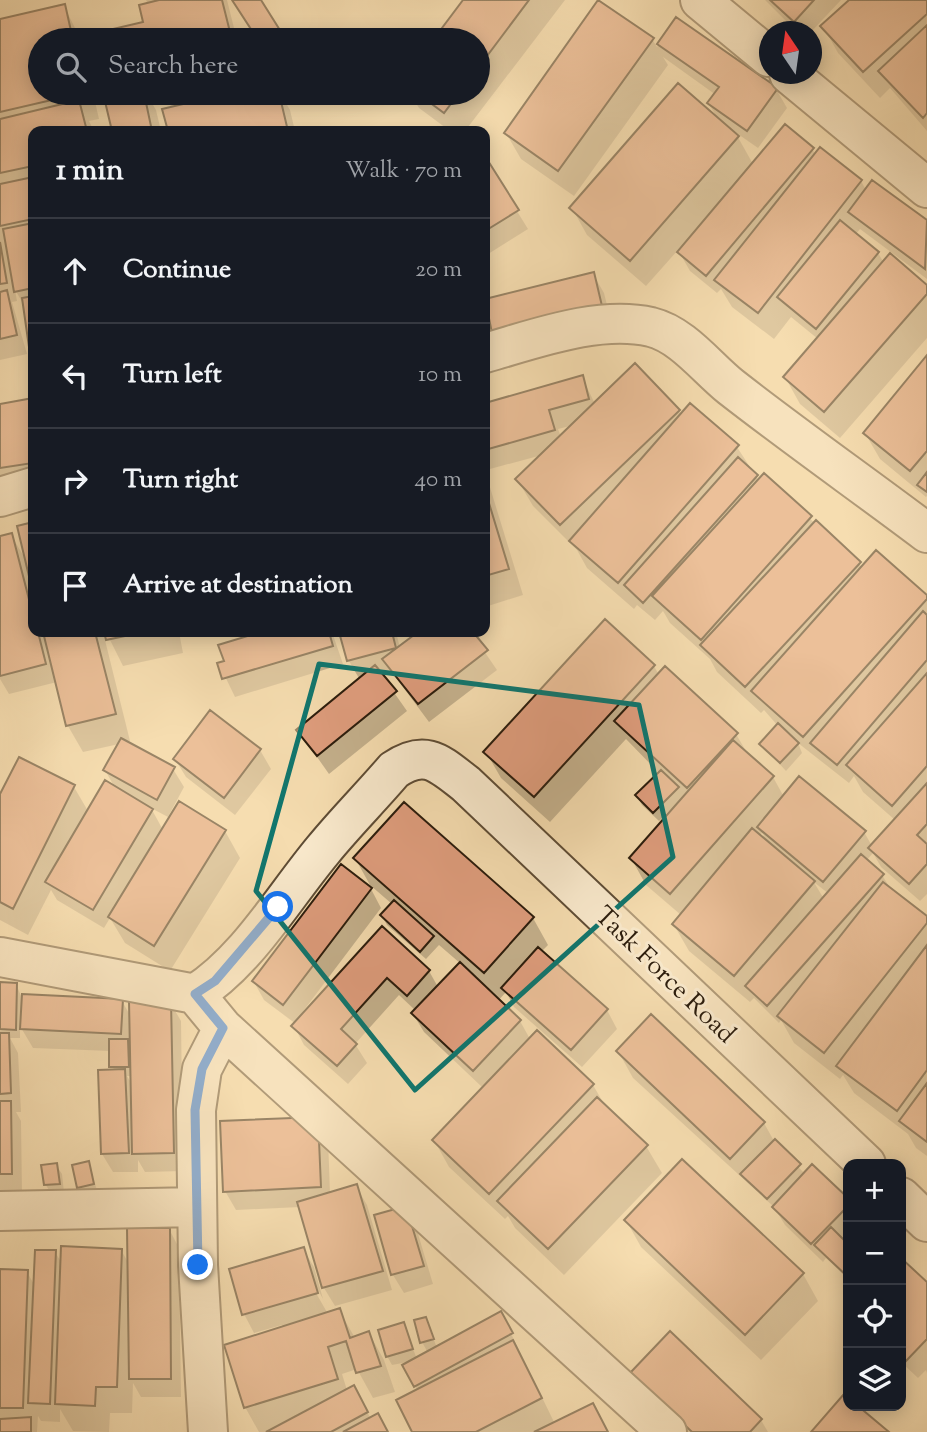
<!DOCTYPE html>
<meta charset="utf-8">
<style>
:root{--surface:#171b24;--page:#242831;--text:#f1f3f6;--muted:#9ea1a6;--line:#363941}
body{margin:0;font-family:"Sorts Mill Goudy",serif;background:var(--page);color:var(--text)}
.controls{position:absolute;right:21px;bottom:21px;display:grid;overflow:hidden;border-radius:14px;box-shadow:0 4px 18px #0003}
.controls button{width:63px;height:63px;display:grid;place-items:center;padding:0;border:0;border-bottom:2px solid var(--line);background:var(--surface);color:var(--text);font:35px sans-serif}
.compass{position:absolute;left:759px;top:21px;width:63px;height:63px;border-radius:50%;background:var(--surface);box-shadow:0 4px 18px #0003;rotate:347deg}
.stop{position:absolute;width:21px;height:21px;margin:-16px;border:5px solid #1a73e8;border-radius:50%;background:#fff}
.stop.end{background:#1a73e8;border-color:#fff;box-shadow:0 2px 7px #0008}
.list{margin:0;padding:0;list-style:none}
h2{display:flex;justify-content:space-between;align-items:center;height:91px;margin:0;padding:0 28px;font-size:30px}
h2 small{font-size:23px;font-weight:400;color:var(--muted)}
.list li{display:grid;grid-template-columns:46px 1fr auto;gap:21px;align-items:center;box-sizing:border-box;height:105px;padding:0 28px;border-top:2px solid var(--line)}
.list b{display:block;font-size:26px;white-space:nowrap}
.list em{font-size:23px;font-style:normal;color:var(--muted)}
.icon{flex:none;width:38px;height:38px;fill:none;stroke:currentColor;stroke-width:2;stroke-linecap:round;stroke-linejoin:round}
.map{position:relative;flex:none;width:927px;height:1432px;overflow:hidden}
.search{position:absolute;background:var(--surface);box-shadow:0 4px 18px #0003;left:28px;top:28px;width:462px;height:77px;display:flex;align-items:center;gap:18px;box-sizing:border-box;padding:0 24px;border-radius:38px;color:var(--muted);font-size:26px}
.panel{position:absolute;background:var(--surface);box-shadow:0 4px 18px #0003;left:28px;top:126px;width:462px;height:511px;border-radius:14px}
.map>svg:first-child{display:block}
.shadow{fill:#0003;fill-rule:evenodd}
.building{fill:#df9d7d;stroke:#2b1c0c;stroke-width:2}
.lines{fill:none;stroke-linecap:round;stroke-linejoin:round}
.minor-casing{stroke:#5e4c35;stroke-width:42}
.minor{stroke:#f9e9cc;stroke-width:38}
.route{stroke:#1a73e8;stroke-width:9}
.marked{fill:none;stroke:#0f766e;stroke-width:5;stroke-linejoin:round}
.labels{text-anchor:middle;stroke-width:6;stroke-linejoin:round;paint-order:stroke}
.street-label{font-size:26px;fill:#2b1c0c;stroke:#f9e9cc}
</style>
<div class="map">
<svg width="927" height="1432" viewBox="0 0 927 1432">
<rect width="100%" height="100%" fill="#f6ddb0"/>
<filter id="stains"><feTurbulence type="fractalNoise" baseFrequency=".00286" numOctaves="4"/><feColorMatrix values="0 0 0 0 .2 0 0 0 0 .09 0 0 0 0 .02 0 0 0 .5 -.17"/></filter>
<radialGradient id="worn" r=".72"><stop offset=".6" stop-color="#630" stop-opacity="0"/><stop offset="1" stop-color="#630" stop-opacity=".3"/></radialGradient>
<path class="shadow" d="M146,0h81l10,40h-120l-2,-9 30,-7 3,-20z
M465,0h100l-100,131h-15l-31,-23 -9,-15h68v-53h-43z
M765,0h76l-30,32h-14z
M852,0h75v131l-37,-43 -10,10 -42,-45 -15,-27z
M600,1l52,38 5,8 20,-28 99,70 11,19 -29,40 -23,-16 18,32 59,-15 4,6 4,-6 41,32 5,9 6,-8 55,40v57l-67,-50 -4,5 22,19 6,10 43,25v50l-87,100 -40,-34 -15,-27 33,-38 -27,-22 -17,22 -42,-32 -11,-18 -4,4 -27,-22 -12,-21 -32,36 -59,-51 -15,-27 147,-87 -10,-17 7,-9 -53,-38 5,8 -94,131 -53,-37 -15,-26z
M64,6l17,34h-41v53h53l6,26 -10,2 5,10h-61v231l-7,-54 -11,-18 2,11 -5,1 15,52 -27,6v-340z
M105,93h41l10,17 5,21h-48z
M165,93h115l10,17 5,21h-125l-6,-21 8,-1z
M485,159l43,70 -43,27z
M593,274l11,19 8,32 -107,26z
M927,358v138l-1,1 -46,-38 -15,-26z
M582,377l13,27 84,7 3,4 55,32 22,34 5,-5 99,92 64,29v297l-7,7 -39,-34 -8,-14 -7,8 16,14 10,16 35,27v238l-11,-8 -8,-14 -54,-41 -11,-18 -3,4 -46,-36 -13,-23 -2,3 -25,-25 -4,4 -61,-51 -15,-26 7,-10 -35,-30 -15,-27 42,-47 -2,-2 -12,12 -17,-16 -5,-9 23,-22 -34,-35 -76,83 -49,-44 -15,-26 168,-86 5,9 77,59 14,24 23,19 11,20 80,35 8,14 23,-26 -32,-28 -9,-16 -5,7 -51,-40 4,10 -16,18 -25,-27 17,-18 -14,-16 -3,3 -44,-41 -7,-13 -40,-36 -7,-12 -8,9 -18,-15 -3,4 -47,-41 -10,-18 -44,-44 -16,-27 25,-24 -52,14 -5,-8v-56zM574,425l-13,12 -3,-8zM762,833l6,10 -9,-7zM815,883l14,11 -5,5 -9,-15z
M33,401v82l-33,5v-82z
M485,471l38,124 -38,12z
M33,524v108h70l27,109 -5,1 48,27 11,18 -16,30 -17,-9 12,22 62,1 15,27 -70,113 -45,-28 -15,-25 -6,10 -47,-28 -6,-10 -23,45 -28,-15v-122l74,-11 14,24 27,-23 -10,-18 14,-26 -36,8 -15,-26 -11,-44 -48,12 -9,-15v-141l11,-3 15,25 -7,-32z
M106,632h73l4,21 -60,13z
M267,632h65l11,32 -108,33 -16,-33 7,-2 -5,-16z
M341,632h55l4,16 21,-16h50l26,38 -68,52 -38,-51 -10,3 26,37 -78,63 -31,-44 62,-50 -11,-19z
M260,750l11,19 -36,46 -49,-38 -11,-18z
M355,858l178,60 15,27 -7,7 66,58 10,19 -35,38 -68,-60 -8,-15 -8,9 22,20 10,18 63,46 14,24 39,37 16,27 -98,102 -49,-47 -7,-12 -3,3 -56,-52 -15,-27 49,-52 -59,-56 -11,-18 3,-3 -17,-16 -44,49 12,19 -19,21 -44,-39 -10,-19 2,-2 -32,-24 -10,-18 117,-93 10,19 -80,106 2,2 79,-87 47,42 9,16 23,-23 -22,-19 -13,14 -39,-34 -5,-9 10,-12 -22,-19z
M0,984h16l5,12 101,5 9,16 39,-15 11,19 2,150 -38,1 -7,-12v12h-25l-11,-18 12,-83 -3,-20 -78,-3 -13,-22v12h-10l8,15 3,59h-5l5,9 1,71h-22zM127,1076h5l1,10z
M618,1051l146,72 10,18 31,33 7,-8 36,34v35l-5,6 5,6v32l-22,-21 -3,4 -38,-37 -11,-18 -141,-129z
M328,1137l2,57 26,-8 11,19 25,85 -57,16 -11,-18 -24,-81 -64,3 -11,-19z
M683,1161l120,113 15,27 -57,59 -120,-113 -15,-27z
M88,1163l10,30 -14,3 -6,-9z
M56,1165l6,9 2,18 -13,2 -5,-9z
M376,1217l40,10 17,57 -29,9 -11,-18z
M169,1229l10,19 2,149h-40l-8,-14 -1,30h-22l-1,19 -36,-1 -13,-22v13l-19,-1 -3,-5 -1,16h-37v-161l27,1 8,14 20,-34 8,13 58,-15 8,14z
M303,1249l11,18 9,32 -8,-15 -3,2 16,28 11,-4 16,28 14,-5 15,27 11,32 -22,6 -16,-29 -15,5 5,16 6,-3 18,32 16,13h-128l-14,-25 38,-79 -1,-3 -28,8 -10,-19z
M901,1260l26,25v88l-1,-3 -8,8 -17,-16z
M501,1313l54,111 38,-19 15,27h-194l4,-41 -14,-26 9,-4 -21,4 -5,-9 16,-32 14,35 11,-6 -6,-11 4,-23 11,29z
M647,1400l114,20 7,12h-87z"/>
<path class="building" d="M159,0h63l10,40h-117l-2,-11 30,-7 -4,-17z
M232,0h29l22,35 -8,5h-17z
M463,0h66l-51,68v-28h-45z
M598,0l56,38 -96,133 -54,-38z
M770,0h44l-20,22z
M849,0h78v14l-64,58 -43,-46z
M65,4l8,36h-33v53h42l-82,19v-93z
M676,17l102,71 -31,43 -40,-28 12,-16 -62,-43z
M927,25v88l-4,5 -45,-47z
M678,83l61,53 -109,125 -61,-53z
M103,93h41l8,38h-40z
M163,93h34l-32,8z
M230,93h49l9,38h-120l-6,-22z
M417,93h42l-15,20z
M79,100l8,31h-54v35l-33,7v-54z
M785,124l29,24 -108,128 -29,-24z
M820,147l42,33 -104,133 -44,-33z
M485,156l34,54 -34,21z
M33,177v42l-33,7v-42z
M872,180l55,40 -2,49 -77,-57z
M840,220l39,32 -63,77 -39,-32z
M33,223v65l-19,4 -11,-63z
M0,242l7,41 -7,1z
M890,253l37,32v9l-103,118 -41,-35z
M594,272l8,34 -110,27 -7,-34z
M7,290l10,45 -17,4v-47z
M33,296v72h-1l-10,-70z
M927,355v96l-17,20 -47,-38z
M635,363l45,47 -120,115 -45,-46z
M583,375l6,24 -40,11 6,20 -70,20v-47z
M33,398v65l-33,5v-64z
M690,403l49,42 -121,138 -49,-42z
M738,457l20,18 -115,128 -19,-18z
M927,472v20l-10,-7z
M764,473l48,43 -111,124 -49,-44z
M485,490l24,79 -24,7z
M816,520l45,42 -116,125 -45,-42z
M33,522v71l-16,-67z
M12,533l21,82v17h5l8,32 -46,12v-140z
M876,550l51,45v4l-124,138 -52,-46z
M923,611l4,4v45l-90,105 -27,-22z
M605,619l50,46 -121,132 -51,-45z
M43,632h52l21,82 -50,12z
M104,632h40l-38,8z
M261,632h68l4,14 -111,33 -5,-16 7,-2 -6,-16z
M339,632h53l4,16 -49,13z
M418,632h55l15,18 -70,54 -36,-45z
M375,665l22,26 -80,65 -21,-26z
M665,666l73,67 -51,55 -73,-67z
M927,673v93l-35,40 -46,-41z
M210,710l51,39 -37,49 -51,-39z
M778,723l21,20 -19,20 -21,-19z
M121,738l54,29 -18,33 -54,-30z
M733,740l41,36 -104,118 -41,-36z
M19,757l56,28 -62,124 -13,-7v-108z
M661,770l18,17 -26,26 -18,-18z
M799,776l67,55 -43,51 -66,-55z
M105,780l48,29 -60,101 -48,-28z
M927,783v41l-10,11 10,9v20l-18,20 -41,-36z
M179,801l47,29 -72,116 -46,-29z
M404,802l130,115 -50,56 -131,-115z
M752,828l63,53 -81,95 -62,-52z
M861,854l23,20 -117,132 -22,-20z
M341,864l31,24 -89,117 -31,-24z
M883,882l44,34v7l-103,130 -47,-37z
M394,900l40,36 -14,16 -40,-37z
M382,926l48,44 -23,26 -20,-18 -46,51 16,15 -20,22 -46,-40z
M927,945v125l-30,41 -61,-45z
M538,947l70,62 -37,41 -70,-62z
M460,962l61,58 -48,51 -62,-58z
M0,982l17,1 -1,47 -16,-1z
M22,994l101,5 -2,35 -101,-5z
M171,1000l3,153 -42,1 -3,-153z
M651,1014l114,108 -35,37 -114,-108z
M537,1030l57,54 -105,110 -57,-54z
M0,1033h9l2,60 -11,1z
M109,1039h19l1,28h-20z
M125,1069l4,84 -28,1 -3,-84z
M927,1083v59l-28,-21z
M597,1097l51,48 -100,104 -51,-48z
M0,1101h11l1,73h-12z
M318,1117l3,70 -98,5 -3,-71z
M775,1139l26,25 -34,35 -27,-25z
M682,1159l122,114 -59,62 -121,-115z
M89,1161l5,23 -17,4 -5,-23z
M57,1163l3,21 -16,1 -3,-20z
M812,1164l36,34v8l-37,38 -39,-37z
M357,1184l26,87 -61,17 -25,-86z
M406,1206l18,60 -33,9 -17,-60z
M831,1227l17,17v33l-34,-32z
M127,1228h43l1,151h-42z
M61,1246l61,3 -5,138h-21l-1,19 -40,-2z
M304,1247l14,46 -76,22 -13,-46z
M35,1250h21l-6,154 -22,-1z
M901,1258l26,24v57l-21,22 -5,-5z
M0,1269l28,1 -5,138h-23z
M340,1308l10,30 19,-7 12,35 -25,7 -10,-32 -18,6 10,32 -94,29 -20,-63z
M501,1311l12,22 -99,54 -12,-22z
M426,1317l8,22 -14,4 -6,-23z
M404,1322l9,27 -27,8 -8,-27z
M670,1331l92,88 -12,13h-58l-62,-59z
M513,1340l29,58 -66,34h-64l-16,-32z
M354,1385l14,27 -37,20h-65z
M844,1394l4,4v8h10l31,26h-78z
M593,1403l15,29h-74z
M378,1413l10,19h-45z
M31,1417v15h-31v-13z"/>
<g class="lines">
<defs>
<path id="minor" d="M700,0l69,57
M789,74l138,114
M485,353c50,-14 113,-38 166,-26 32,8 55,40 80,60 64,50 131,97 196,146
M0,497l33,-10
M0,957l195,37
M223,1028l444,404
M901,1197l26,25
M0,1211l197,-4
M208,1432l-10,-167 -2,-155 6,-41 21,-41 -28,-34c53,-34 88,-96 128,-144 22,-27 48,-53 71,-80 32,-22 46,-6 72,14l400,380"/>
</defs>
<use href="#minor" class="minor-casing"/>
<use href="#minor" class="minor"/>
</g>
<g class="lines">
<path class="route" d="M198,1265l-3,-155 7,-41 21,-41 -28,-34 20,-13 63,-74"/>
</g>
<path d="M0 0H927V1432H0ZM319,664l320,41 34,152 -258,233 -159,-199z" fill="#f6ddb0" fill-opacity=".55" fill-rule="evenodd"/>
<path class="marked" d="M319,664l320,41 34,152 -258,233 -159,-199z"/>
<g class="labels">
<g class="street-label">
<text transform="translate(666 974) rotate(44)" y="9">Task Force Road</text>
</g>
</g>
<rect width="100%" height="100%" filter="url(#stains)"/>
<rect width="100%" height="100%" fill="url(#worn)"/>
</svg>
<div class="controls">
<button>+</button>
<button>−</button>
<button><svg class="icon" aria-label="locate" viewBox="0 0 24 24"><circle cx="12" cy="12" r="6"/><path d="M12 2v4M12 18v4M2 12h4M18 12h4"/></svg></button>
<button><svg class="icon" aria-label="layers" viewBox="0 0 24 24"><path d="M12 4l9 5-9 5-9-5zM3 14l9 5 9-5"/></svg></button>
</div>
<svg class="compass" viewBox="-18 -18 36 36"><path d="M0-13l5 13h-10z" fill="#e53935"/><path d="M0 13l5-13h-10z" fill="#9ea1a6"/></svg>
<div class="stop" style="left:278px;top:907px"></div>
<div class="stop end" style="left:198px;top:1265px"></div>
<div class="search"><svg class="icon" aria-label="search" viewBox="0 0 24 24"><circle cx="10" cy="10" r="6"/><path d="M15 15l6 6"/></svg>Search here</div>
<section class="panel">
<h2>1 min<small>Walk · 70 m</small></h2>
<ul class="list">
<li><svg class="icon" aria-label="ahead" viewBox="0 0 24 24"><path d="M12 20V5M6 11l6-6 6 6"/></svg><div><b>Continue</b></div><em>20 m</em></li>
<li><svg class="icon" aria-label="left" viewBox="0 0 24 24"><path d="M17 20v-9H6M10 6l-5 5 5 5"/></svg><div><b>Turn left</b></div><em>10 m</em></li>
<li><svg class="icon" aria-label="right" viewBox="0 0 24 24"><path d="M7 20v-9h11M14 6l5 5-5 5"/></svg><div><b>Turn right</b></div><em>40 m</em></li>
<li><svg class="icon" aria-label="arrive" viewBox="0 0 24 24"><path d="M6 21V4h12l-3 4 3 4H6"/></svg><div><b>Arrive at destination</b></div></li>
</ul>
</section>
</div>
